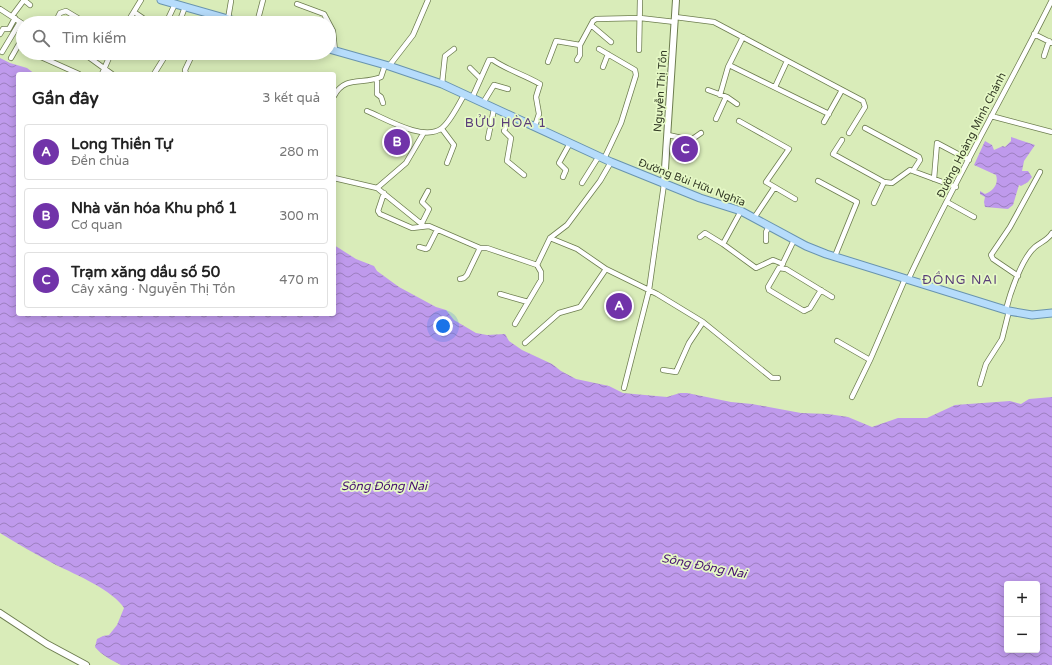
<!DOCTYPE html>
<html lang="vi">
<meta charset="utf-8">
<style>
:root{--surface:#fff;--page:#f6f6f6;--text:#222;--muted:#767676;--line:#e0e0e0;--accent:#7133a9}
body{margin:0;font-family:"Varela Round",sans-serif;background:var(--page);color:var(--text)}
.controls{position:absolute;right:12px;bottom:12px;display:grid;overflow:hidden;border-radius:4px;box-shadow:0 2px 10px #0003}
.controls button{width:36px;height:36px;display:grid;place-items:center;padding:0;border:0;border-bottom:1px solid var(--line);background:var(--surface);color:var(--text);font:20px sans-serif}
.you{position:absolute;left:443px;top:326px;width:14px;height:14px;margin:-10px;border:3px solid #fff;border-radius:50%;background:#1a73e8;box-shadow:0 0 0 6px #1a73e833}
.badge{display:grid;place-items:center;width:26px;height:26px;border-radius:50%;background:var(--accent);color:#fff;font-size:13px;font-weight:700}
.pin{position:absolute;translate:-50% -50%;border:2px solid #fff;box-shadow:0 1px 4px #0006}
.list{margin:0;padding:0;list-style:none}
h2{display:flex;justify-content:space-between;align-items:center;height:52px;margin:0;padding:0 16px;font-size:17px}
h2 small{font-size:13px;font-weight:400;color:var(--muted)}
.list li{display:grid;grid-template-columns:26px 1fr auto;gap:12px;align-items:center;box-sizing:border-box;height:56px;margin:0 8px 8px;padding:0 8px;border:1px solid var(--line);border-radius:4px}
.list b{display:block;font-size:15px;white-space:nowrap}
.list p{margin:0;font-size:13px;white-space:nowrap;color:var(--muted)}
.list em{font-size:13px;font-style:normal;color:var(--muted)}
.icon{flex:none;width:22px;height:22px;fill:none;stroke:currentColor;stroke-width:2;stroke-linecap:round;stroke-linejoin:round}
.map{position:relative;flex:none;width:1052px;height:665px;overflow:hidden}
.search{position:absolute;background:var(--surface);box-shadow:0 2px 10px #0003;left:16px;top:16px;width:320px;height:44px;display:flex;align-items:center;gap:10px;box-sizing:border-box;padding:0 14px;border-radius:22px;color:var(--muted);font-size:15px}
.panel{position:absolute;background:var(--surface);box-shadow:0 2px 10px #0003;left:16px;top:72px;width:320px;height:244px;border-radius:4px}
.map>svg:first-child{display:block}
.water{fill:url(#water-waves);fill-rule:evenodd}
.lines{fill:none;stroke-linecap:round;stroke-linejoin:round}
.street-casing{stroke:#6d7d4f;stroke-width:6}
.secondary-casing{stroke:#6d7d4f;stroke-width:8}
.primary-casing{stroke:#6994ae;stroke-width:9}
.street{stroke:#fff;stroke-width:4.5}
.secondary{stroke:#fff;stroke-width:6}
.primary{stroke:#b6dcfb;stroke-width:7}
.labels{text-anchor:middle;stroke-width:3.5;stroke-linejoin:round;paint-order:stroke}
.street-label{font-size:11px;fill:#333a26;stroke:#e6f9c6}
.water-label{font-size:12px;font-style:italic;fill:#460f70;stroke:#e6f9c6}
.quarter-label{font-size:13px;letter-spacing:1px;fill:#593d78;stroke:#e6f9c6}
</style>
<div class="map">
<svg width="1052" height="665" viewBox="0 0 1052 665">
<defs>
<pattern id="water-waves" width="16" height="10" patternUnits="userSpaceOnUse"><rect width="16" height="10" fill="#bf9aec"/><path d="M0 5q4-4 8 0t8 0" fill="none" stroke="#9c7fbf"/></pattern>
</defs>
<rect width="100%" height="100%" fill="#d9ecb9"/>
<path class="water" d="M0,58l10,5 17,5 8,6h-17v240h316v-69l22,14 18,7 3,5 22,16 37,20 10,3 8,10 22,13 11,2 18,-1 4,7 13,9 30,14 9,7 15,8 33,7 14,7 44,4 13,-4h7l44,9 21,2 49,9 27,1 20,3 24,10 26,-9h29l28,-13 55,-4 11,3 8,-5 23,-2v268h-931c-8,-4 -21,-11 -26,-18l2,-8 6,-3 6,-1 8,-10 7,-17c-10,-17 -49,-34 -68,-43 -19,-10 -38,-21 -56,-32zM1007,584h30v66h-30z
M1011,137l24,8 -11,16 -2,10h6l4,6 -4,5 -7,4 -2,-1 -6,20 -5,4 -23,-2 -1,-5 1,-5 -5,-3v-3l5,3c8,-3 14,-10 11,-19l-22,-10 11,-24 7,4 2,5 9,-4 2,1 6,-6z"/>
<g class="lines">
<defs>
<path id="street" d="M24,0l6,5
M297,4l27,10 9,17 2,20
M0,9l23,15
M134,12l16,11
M12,16l12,-16
M675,17l39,5 149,79 2,6 -16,26
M228,19l3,-18
M55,23l5,-10 6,-2 20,12
M127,23l14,-23
M164,23l4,-4 7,-15
M179,23l6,-16
M208,23l4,-9
M257,23l6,-23
M591,25l20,17
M0,34l3,-5h6l6,-11
M1034,34l18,9
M599,49l36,21 1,5 -15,48 -17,36
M639,50l1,-50
M2,52l18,-30
M41,53v4l38,17
M83,53l29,21
M1044,56l5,-15
M11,58l12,-21
M577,60l3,-5v-10
M548,62l8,-21 24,4 13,-24 3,-2 44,-1 35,4
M729,65l100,49
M389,66l24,-31 15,-35
M603,67l5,-13
M470,68l10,10
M102,74l9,-21
M154,74l13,-21
M186,74l-1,-4 8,-17
M377,79v15l4,3 2,6
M442,84l3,-28 9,-7
M775,87l12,-26
M708,90l19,7 10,7
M720,95l8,-28 15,-30
M334,96c11,-21 29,-11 47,-19l4,-12
M472,98l17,-38h4c14,10 32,15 47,24l-4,13 3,17 -4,12
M483,103l11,-18 14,4
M367,111c19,8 57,31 75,17 8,-6 17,-24 22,-33
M510,116l-6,15 7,7 -4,23 17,14
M991,116l61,16
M716,119l10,-22
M739,121l50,28 -23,33 29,17
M824,122l18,-32
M865,128l54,29 1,3 -7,11
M442,129l12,16 -7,18
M668,135l23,5 10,-7
M488,138l6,-29
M842,140l-9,14 51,28 8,1 18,-13 46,17
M563,177l3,-7 -7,-7 11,-20
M334,178l43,10 47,38
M934,179l3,-36 32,17
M818,181l39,21 -22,54
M582,183l17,-27
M377,188l29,-25 17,-29
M384,193l-6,18 2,3 32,14 17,-2 51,22h7l50,17 13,-27 17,-13 33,-44 11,-19
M947,202l27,15
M874,203l10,-21
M741,211l-18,33 33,24 17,-8 10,4
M754,218l20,-30
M422,223l7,-14 -7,-7 6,-11
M700,237l5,-4 18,11
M550,238l27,11 29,20
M766,241v-9l3,-6
M419,247l7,2 2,-1 9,-18
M782,265l12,-25
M1018,276l-25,-17 -2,-4 19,-28 30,-55
M460,279l4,-1 3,-3 13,-27
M908,280c44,-95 97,-186 144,-280
M821,290l-11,18 -6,3 -35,-21 -1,-3 11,-19 7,1 46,28
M500,294l28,8
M1006,310c4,-17 16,-52 29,-63 6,-5 13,-7 17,-14
M515,324l26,-44v-8l-4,-7
M837,341l33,19
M525,343l34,-30 21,-6 26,-38 51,25 46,28 69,56h6
M663,370l13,2 13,-29 14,-21
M980,384l6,-20 16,-25 7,-28
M624,388l25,-98 15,-106
M852,397l18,-37 35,-81"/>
<path id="secondary" d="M664,184l12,-184
M0,613l47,31 39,21"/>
<path id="primary" d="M161,0l81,23
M329,49l60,17 53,18 169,78 89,36 41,13 65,35 20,8 183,57 23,4 20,-2"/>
</defs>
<use href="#street" class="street-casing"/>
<use href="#secondary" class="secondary-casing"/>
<use href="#primary" class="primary-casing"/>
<use href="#street" class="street"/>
<use href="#secondary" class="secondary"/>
<use href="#primary" class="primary"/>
</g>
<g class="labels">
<g class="street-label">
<text transform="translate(660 91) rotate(-86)" y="4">Nguyễn Thị Tồn</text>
<text transform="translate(971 135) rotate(-63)" y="4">Đường Hoàng Minh Chánh</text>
<text transform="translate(692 182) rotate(21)" y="4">Đường Bùi Hữu Nghĩa</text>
</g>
<g class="water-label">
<text x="384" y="490">Sông Đồng Nai</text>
<text transform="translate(704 566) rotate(11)" y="4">Sông Đồng Nai</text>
</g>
<g class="quarter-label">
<text x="506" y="127">BỬU HÒA 1</text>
<text x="960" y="284">ĐỒNG NAI</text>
</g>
</g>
</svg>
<div class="controls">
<button>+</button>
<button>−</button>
</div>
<div class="you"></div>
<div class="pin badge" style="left:619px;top:306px">A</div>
<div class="pin badge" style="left:397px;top:142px">B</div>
<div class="pin badge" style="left:685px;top:149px">C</div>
<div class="search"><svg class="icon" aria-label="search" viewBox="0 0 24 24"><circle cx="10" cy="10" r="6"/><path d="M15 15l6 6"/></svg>Tìm kiếm</div>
<section class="panel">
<h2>Gần đây<small>3 kết quả</small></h2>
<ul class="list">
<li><span class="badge">A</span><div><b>Long Thiền Tự</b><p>Đền chùa</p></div><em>280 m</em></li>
<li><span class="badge">B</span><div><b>Nhà văn hóa Khu phố 1</b><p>Cơ quan</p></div><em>300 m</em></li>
<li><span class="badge">C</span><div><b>Trạm xăng dầu số 50</b><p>Cây xăng · Nguyễn Thị Tồn</p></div><em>470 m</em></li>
</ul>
</section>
</div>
